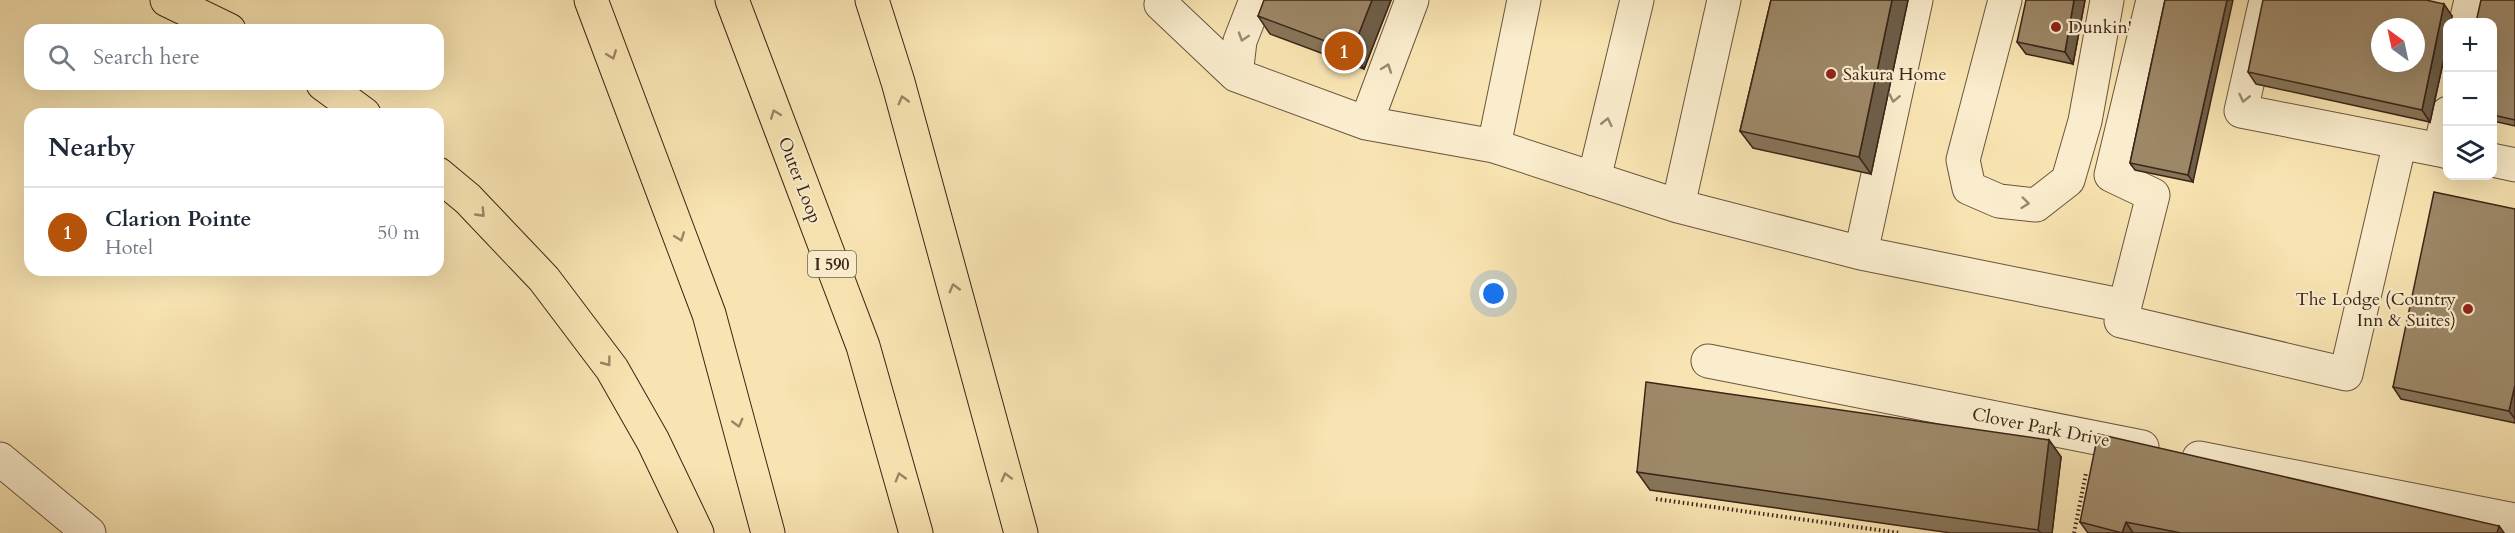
<!DOCTYPE html>
<meta charset="utf-8">
<style>
:root{--surface:#fff;--page:#f2f2f3;--text:#1f2937;--muted:#747a83;--line:#e0e1e3;--accent:#b45309}
body{margin:0;font-family:Cardo,serif;background:var(--page);color:var(--text)}
.controls{position:absolute;right:18px;top:18px;display:grid;overflow:hidden;border-radius:12px;box-shadow:0 6px 24px #0002}
.controls button{width:54px;height:54px;display:grid;place-items:center;padding:0;border:0;border-bottom:2px solid var(--line);background:var(--surface);color:var(--text);font:30px sans-serif}
.compass{position:absolute;left:2371px;top:18px;width:54px;height:54px;border-radius:50%;background:var(--surface);box-shadow:0 6px 24px #0002;rotate:327deg}
.you{position:absolute;left:1494px;top:294px;width:21px;height:21px;margin:-15px;border:4px solid #fff;border-radius:50%;background:#1a73e8;box-shadow:0 0 0 9px #1a73e833}
.badge{display:grid;place-items:center;width:39px;height:39px;border-radius:50%;background:var(--accent);color:#fff;font-size:20px;font-weight:700}
.pin{position:absolute;translate:-50% -50%;border:3px solid #fff;box-shadow:0 2px 6px #0006}
.list{margin:0;padding:0;list-style:none}
h2{display:flex;justify-content:space-between;align-items:center;height:78px;margin:0;padding:0 24px;font-size:26px}
h2 small{font-size:20px;font-weight:400;color:var(--muted)}
.list li{display:grid;grid-template-columns:39px 1fr auto;gap:18px;align-items:center;box-sizing:border-box;height:90px;padding:0 24px;border-top:2px solid var(--line)}
.list b{display:block;font-size:22px;white-space:nowrap}
.list p{margin:0;font-size:20px;white-space:nowrap;color:var(--muted)}
.list em{font-size:20px;font-style:normal;color:var(--muted)}
.icon{flex:none;width:33px;height:33px;fill:none;stroke:currentColor;stroke-width:2;stroke-linecap:round;stroke-linejoin:round}
.map{position:relative;flex:none;width:2515px;height:533px;overflow:hidden}
.search{position:absolute;background:var(--surface);box-shadow:0 6px 24px #0002;left:24px;top:24px;width:420px;height:66px;display:flex;align-items:center;gap:15px;box-sizing:border-box;padding:0 21px;border-radius:18px;color:var(--muted);font-size:22px}
.panel{position:absolute;background:var(--surface);box-shadow:0 6px 24px #0002;left:24px;top:108px;width:420px;height:168px;border-radius:18px}
.map>svg:first-child{display:block}
.lines{fill:none;stroke-linecap:round;stroke-linejoin:round}
.minor-casing{stroke:#6a543e;stroke-width:35}
.highway-casing{stroke:#3b2418;stroke-width:35}
.path{stroke:#3b2418;stroke-width:4;stroke-dasharray:1.5 3;stroke-linecap:butt}
.minor{stroke:#faedcd;stroke-width:33}
.highway{stroke:#f8e4b2;stroke-width:33}
.wall{fill:#877559;stroke:#3b2418;stroke-width:1.5}
.shaded-wall{fill:#6e5f49;stroke:#3b2418;stroke-width:1.5}
.building{fill:#9d8868;stroke:#3b2418;stroke-width:1.5;fill-rule:evenodd}
.oneway{stroke:#9a8872}
.oneway2{stroke:#9a8465}
.poi-dot{fill:#8f2418;stroke:#faedcd;stroke-width:2}
.labels{text-anchor:middle;stroke-width:4.5;stroke-linejoin:round;paint-order:stroke}
.shield{fill:#faedcd;stroke:#74604e;stroke-width:1.5}
.shield-label{font-size:16px;font-weight:bold;fill:#3b2418}
.poi-label{font-size:18px;fill:#3b2418;stroke:#faedcd;text-anchor:start}
.street-label{font-size:18px;fill:#3b2418;stroke:#faedcd}
</style>
<div class="map">
<svg width="2515" height="533" viewBox="0 0 2515 533">
<rect width="100%" height="100%" fill="#f8e4b2"/>
<filter id="stains"><feTurbulence type="fractalNoise" baseFrequency=".00333" numOctaves="4"/><feColorMatrix values="0 0 0 0 .2 0 0 0 0 .09 0 0 0 0 .02 0 0 0 .5 -.17"/></filter>
<radialGradient id="worn" r=".72"><stop offset=".6" stop-color="#630" stop-opacity="0"/><stop offset="1" stop-color="#630" stop-opacity=".3"/></radialGradient>
<g class="lines">
<defs>
<path id="minor" d="M1162,0l-1,4 75,71 130,48 128,23 184,60
M1724,0l-46,206 183,47 264,53
M2005,0l-42,160 6,28 30,13 37,4 32,-25 17,-59 22,-121
M2153,0l-42,175 42,20 -32,126 225,53 54,-232
M2266,0l-25,111 199,39
M2466,22l5,-22
M1236,75l4,-34 16,-41
M2448,113l-8,37 8,2
M1366,123l46,-123
M1494,146l30,-146
M2492,160l23,5
M1594,179l43,-179
M1861,253l55,-253
M1708,361l434,86
M2199,458l316,62
M0,459l89,74"/>
<path id="highway" d="M167,0l62,30
M591,0l118,314 59,219
M732,0l131,346 53,187
M872,0l26,82 123,451
M323,84l41,30
M438,174l30,25 76,80 68,90 41,72 44,92"/>
</defs>
<use href="#minor" class="minor-casing"/>
<use href="#highway" class="highway-casing"/>
<path class="path" d="M1656,499l244,34
M2074,533l12,-60"/>
<use href="#minor" class="minor"/>
<use href="#highway" class="highway"/>
</g>
<path class="wall" d="M1391,0l-27,69 -94,-35 -12,-18z
M1771,0h137l-37,174 -118,-26 -13,-17z
M2085,0l-12,64 -47,-10 -9,-12z
M2165,0l28,182 -58,-12 -5,-7z
M2515,0v126l-22,-5v-99z
M2452,16l-1,6h-3v18l-18,82 -174,-38 -8,-12z
M2515,209v214l-114,-24 -8,-12z
M2049,440l12,17 -9,76h-101l-301,-43 -13,-18z
M2080,522l419,4 5,7h-416z"/>
<path class="shaded-wall" d="M1372,0h19l-27,69 -12,-18z
M1892,0h16l-37,174 -12,-17z
M2074,0h11l-12,64 -8,-12z
M2227,0h6l-40,182 -5,-7z
M2444,4l8,12 -1,6h-3v18l-18,82 -8,-12z
M2515,385v34l-6,-8z
M2049,440l12,17 -9,76h-11l-3,-3z
M2126,522l7,11h-11z
M2499,526l5,7h-7z"/>
<path class="building" d="M1264,0h108l-20,51 -94,-35z
M1771,0h121l-33,157 -119,-26z
M2026,0h48l-9,52 -48,-10z
M2165,0h62l-39,175 -58,-12z
M2263,0h163l18,4 -22,106 -174,-38zM2380,27h36v36h-36z
M2481,0h34v120l-22,-5v-93h-17z
M2434,192l81,17v176l-6,26 -116,-24z
M1646,382l403,58 -11,90 -401,-58z
M2098,434l401,92 -2,7h-316l-55,-11 -4,11 -42,-11z"/>
<defs><path id="oneway-chevron" d="M-2-3.5L2.5 0L-2 3.5" fill="none" stroke-width="1.6" stroke-linecap="round" stroke-linejoin="round" transform="scale(1.5)"/></defs>
<g class="oneway">
<use href="#oneway-chevron" transform="translate(1243 37) rotate(108)"/>
<use href="#oneway-chevron" transform="translate(1387 68) rotate(-70)"/>
<use href="#oneway-chevron" transform="translate(1894 98) rotate(102)"/>
<use href="#oneway-chevron" transform="translate(2244 98) rotate(103)"/>
<use href="#oneway-chevron" transform="translate(1607 122) rotate(-77)"/>
<use href="#oneway-chevron" transform="translate(2025 203) rotate(6)"/>
</g>
<g class="oneway2">
<use href="#oneway-chevron" transform="translate(612 55) rotate(69)"/>
<use href="#oneway-chevron" transform="translate(903 100) rotate(-105)"/>
<use href="#oneway-chevron" transform="translate(775 114) rotate(-111)"/>
<use href="#oneway-chevron" transform="translate(481 213) rotate(46)"/>
<use href="#oneway-chevron" transform="translate(680 237) rotate(69)"/>
<use href="#oneway-chevron" transform="translate(954 288) rotate(-105)"/>
<use href="#oneway-chevron" transform="translate(607 362) rotate(53)"/>
<use href="#oneway-chevron" transform="translate(738 423) rotate(75)"/>
<use href="#oneway-chevron" transform="translate(900 477) rotate(-106)"/>
<use href="#oneway-chevron" transform="translate(1006 477) rotate(-105)"/>
</g>
<g class="poi-dot">
<circle cx="2056" cy="27" r="6"/>
<circle cx="1831" cy="74" r="6"/>
<circle cx="2468" cy="309" r="6"/>
</g>
<g class="labels">
<rect class="shield" x="808" y="251" width="48" height="26" rx="4.5"/>
<g class="shield-label">
<text x="832" y="270">I 590</text>
</g>
<g class="poi-label">
<text x="2068" y="33">Dunkin'</text>
<text x="1843" y="80">Sakura Home</text>
<text x="2456" y="305" text-anchor="end">The Lodge (Country<tspan x="2456" dy="21">Inn &amp; Suites)</tspan></text>
</g>
<g class="street-label">
<text transform="translate(800 180) rotate(69)" y="6">Outer Loop</text>
<text transform="translate(2041 427) rotate(11)" y="6">Clover Park Drive</text>
</g>
</g>
<rect width="100%" height="100%" filter="url(#stains)"/>
<rect width="100%" height="100%" fill="url(#worn)"/>
</svg>
<div class="controls">
<button>+</button>
<button>−</button>
<button><svg class="icon" aria-label="layers" viewBox="0 0 24 24"><path d="M12 4l9 5-9 5-9-5zM3 14l9 5 9-5"/></svg></button>
</div>
<svg class="compass" viewBox="-18 -18 36 36"><path d="M0-13l5 13h-10z" fill="#e53935"/><path d="M0 13l5-13h-10z" fill="#747a83"/></svg>
<div class="you"></div>
<div class="pin badge" style="left:1344px;top:51px">1</div>
<div class="search"><svg class="icon" aria-label="search" viewBox="0 0 24 24"><circle cx="10" cy="10" r="6"/><path d="M15 15l6 6"/></svg>Search here</div>
<section class="panel">
<h2>Nearby<small></small></h2>
<ul class="list">
<li><span class="badge">1</span><div><b>Clarion Pointe</b><p>Hotel</p></div><em>50 m</em></li>
</ul>
</section>
</div>
